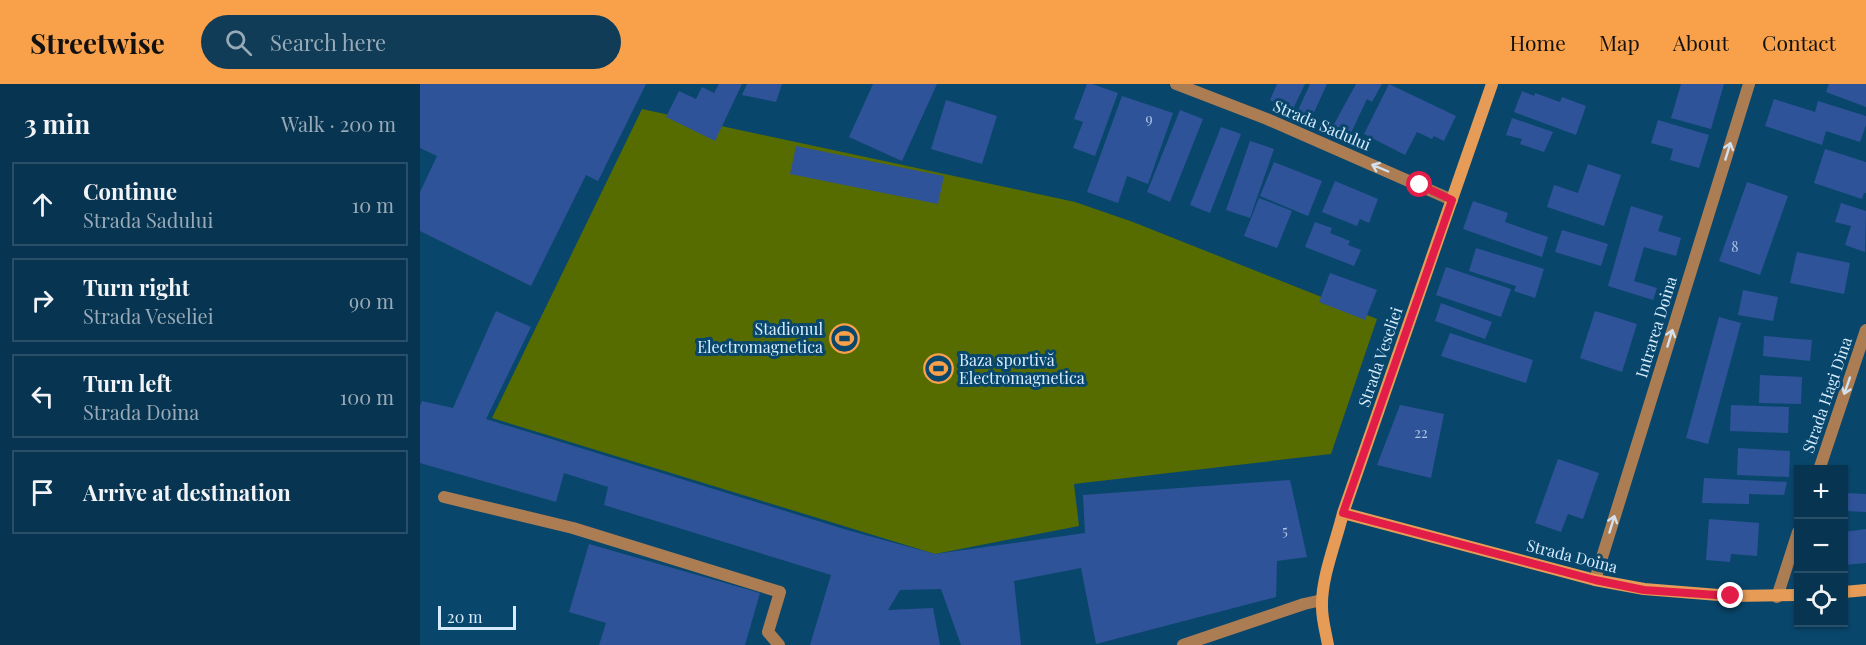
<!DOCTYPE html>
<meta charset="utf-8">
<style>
:root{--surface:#073450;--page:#103c57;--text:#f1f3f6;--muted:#98aab7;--line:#284f67;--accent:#f8a14a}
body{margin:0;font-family:"Playfair Display",serif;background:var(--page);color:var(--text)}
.controls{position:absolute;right:18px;bottom:18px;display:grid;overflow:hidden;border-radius:0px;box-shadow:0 2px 4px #0004}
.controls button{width:54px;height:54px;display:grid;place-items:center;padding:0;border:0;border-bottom:2px solid var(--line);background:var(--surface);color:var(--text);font:30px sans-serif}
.scale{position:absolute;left:18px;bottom:15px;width:78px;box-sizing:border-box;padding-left:6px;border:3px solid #d6ecfe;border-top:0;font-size:16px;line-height:21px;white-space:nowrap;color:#d6ecfe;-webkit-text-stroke:4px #09466b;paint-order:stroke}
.stop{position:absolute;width:18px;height:18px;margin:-14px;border:4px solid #e11d48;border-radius:50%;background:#fff}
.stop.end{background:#e11d48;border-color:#fff;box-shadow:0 2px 6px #0008}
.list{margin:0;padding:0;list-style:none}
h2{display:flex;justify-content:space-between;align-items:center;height:78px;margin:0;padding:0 24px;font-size:26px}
h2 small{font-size:20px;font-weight:400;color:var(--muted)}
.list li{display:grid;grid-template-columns:39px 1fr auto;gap:18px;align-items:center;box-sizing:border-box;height:84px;margin:0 12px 12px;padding:0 12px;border:2px solid var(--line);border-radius:0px}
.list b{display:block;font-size:22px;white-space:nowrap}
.list p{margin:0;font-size:20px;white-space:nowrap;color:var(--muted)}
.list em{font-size:20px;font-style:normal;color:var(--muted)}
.icon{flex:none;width:33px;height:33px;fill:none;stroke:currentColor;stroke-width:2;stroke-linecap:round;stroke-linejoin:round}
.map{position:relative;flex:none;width:1446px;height:561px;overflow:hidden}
header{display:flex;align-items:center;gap:36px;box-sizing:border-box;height:84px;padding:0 30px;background:var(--accent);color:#111}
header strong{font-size:28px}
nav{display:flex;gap:33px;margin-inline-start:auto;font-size:21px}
.search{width:420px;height:54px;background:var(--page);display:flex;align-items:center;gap:15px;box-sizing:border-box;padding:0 21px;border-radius:33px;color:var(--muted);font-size:22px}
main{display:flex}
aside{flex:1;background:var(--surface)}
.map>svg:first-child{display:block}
.green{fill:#566c00}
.building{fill:#2f5399}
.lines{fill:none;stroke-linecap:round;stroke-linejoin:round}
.lane{stroke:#ac7d53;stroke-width:12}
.street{stroke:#ac7d53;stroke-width:12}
.secondary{stroke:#e69c56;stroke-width:12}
.oneway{stroke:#d2e1ed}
.route{stroke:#e11d48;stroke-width:8}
.labels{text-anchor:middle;stroke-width:6;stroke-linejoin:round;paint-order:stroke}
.number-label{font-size:14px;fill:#acc6e5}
.street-label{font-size:16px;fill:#d6ecfe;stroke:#09466b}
.poi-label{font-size:16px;fill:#d6ecfe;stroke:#09466b;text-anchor:end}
</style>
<header>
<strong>Streetwise</strong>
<div class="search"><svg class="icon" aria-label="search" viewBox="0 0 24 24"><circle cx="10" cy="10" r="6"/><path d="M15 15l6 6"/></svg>Search here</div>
<nav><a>Home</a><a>Map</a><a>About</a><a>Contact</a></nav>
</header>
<main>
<aside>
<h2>3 min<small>Walk · 200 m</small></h2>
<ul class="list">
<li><svg class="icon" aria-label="ahead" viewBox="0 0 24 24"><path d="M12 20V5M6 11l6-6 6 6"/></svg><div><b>Continue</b><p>Strada Sadului</p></div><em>10 m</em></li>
<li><svg class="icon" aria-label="right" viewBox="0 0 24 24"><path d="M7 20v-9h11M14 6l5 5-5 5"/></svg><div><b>Turn right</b><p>Strada Veseliei</p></div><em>90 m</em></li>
<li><svg class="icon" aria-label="left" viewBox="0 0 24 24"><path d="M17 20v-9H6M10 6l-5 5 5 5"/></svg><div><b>Turn left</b><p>Strada Doina</p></div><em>100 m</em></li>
<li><svg class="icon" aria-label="arrive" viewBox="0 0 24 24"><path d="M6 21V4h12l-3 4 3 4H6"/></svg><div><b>Arrive at destination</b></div></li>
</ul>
</aside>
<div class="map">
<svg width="1446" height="561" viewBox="0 0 1446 561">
<rect width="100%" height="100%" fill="#09466b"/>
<path class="green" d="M222,25l433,93 58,20 244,97 -46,135 -257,30 5,42 -144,28 -443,-136z"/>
<path class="building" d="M0,0h226l-48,97 -12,-6 -55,111 -111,-55v-39l17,-36 -17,-8z
M299,0h23l-27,57 -49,-24 13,-26 17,8 6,-12 12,6z
M327,0h35l-6,18 -34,-7z
M453,0h64l-35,77 -53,-24z
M667,0h5l26,9 -23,63 -22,-8 10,-26 -9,-3z
M857,0h28l-13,27 -22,-11z
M890,0h17l-17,37 -14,-6z
M936,0h26l-10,18 -5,-3 -17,36 -17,-9z
M969,0l67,32 -12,25 -10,-5 -2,3 -15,-7 -12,23 -41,-21z
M1261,0h43l-13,45 -40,-11z
M1409,0h37v23l-40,-15z
M1102,7l12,5 1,-3 25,9 2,-5 24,9 -10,29 -62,-23z
M702,12l51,17 -25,71 -21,-8 -9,27 -31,-11z
M1354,15l41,13 3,-11 48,15v9l-6,17 -34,-11 -4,14 -57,-19z
M526,16l51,16 -15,48 -51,-15z
M760,26l23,9 -33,83 -23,-10z
M1092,34l41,14 -9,20 -24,-8 2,-5 -16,-4z
M1238,36l51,15 -10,33 -29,-8 3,-11 -22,-6z
M801,43l20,7 -31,79 -20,-8z
M830,57l24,8 -24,69 -24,-8z
M376,62l148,30 -6,28 -148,-30z
M1405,65l41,13v31h-2l-2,6 -48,-16z
M854,78l48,19 -14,35 -48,-20z
M1168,80l33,11 -17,51 -57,-19 7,-22 24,8z
M915,97l43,18 -9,24 -9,-4 -3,7 -35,-14z
M1327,98l41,14 -28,79 -41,-14z
M839,114l33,13 -15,37 -33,-12z
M1053,117l35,12 -3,9 43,15 -6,20 -79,-28z
M1421,119l25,8 -1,41 -20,-7 6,-19 -16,-4z
M1211,122l32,10 -5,15 23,7 -5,18 -32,-9 -10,34 23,7 -4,12 -45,-14z
M895,138l17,6 -2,5 20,8 -2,4 13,5 -7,16 -49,-19z
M1142,146l46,14 -7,22 -46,-14z
M1056,164l68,21 -9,29 -21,-7 2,-5 -47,-15z
M1377,168l53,11 -6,31 -54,-11z
M1026,183l65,22 -10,28 -65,-22z
M910,189l47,17 -12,30 -46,-18z
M1323,206l35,7 -5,24 -35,-6z
M1021,219l51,19 -7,17 -50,-18z
M76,227l35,16 -45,92 361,111 88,24 150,-21 -2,-38 207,-15 17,77 -30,4 -1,36 -180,47 -15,-76 -67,13 7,64h-60l-20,-56 -41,1 -12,20 45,-2 7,37h-130l21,-70 -227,-70 4,-18 -44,-14 -8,29 -136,-39v-57l2,-5 31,7z
M1175,227l42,13 -15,48 -42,-14z
M1299,233l22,6 -33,121 -22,-6z
M1030,249l83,27 -7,23 -85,-27z
M1344,252l48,4 -2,21 -47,-5z
M1340,291l42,2 -1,27 -42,-1z
M980,321l44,9 -13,64 -54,-13z
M1311,321l58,2 -1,26 -58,-2z
M1318,364l52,3 -1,26 -52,-2z
M1138,375l41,14 -16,46 -15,-5 -7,18 -26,-9z
M1284,394l83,4 -3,13 -35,-1v10l-47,-1z
M1426,409l20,1v18l-21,-1z
M1289,435l50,4 -2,33 -26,-2 -1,8 -24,-2z
M1446,445v34l-22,2v-33z
M169,460l171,49 -15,52h-146l7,-22 -37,-11z"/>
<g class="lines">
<path class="lane" d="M24,413l129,31 207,64 -12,40 11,13
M763,561l121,-41 18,-4"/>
<path class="street" d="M756,0l91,35 185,81
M1399,386l47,-140
M1175,496l154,-496
M1357,513l21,-65"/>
<path class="secondary" d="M923,429l252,67 49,9 87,7 67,-1
M1424,508l22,-2
M908,561c-2,-12 -6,-25 -6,-38 -1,-29 14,-65 21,-94l149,-429"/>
</g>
<defs><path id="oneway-shaft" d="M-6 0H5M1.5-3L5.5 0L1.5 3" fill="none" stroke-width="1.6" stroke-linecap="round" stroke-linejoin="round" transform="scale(1.5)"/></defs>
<g class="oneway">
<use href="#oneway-shaft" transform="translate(1308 67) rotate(-73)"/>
<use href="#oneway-shaft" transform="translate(960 84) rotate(-157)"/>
<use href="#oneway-shaft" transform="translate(1250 254) rotate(-73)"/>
<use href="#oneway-shaft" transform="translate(1427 302) rotate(109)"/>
<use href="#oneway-shaft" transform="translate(1192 440) rotate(-73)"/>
</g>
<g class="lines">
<path class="route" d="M1000,101l32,15 -109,313 252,67 49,10 87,6"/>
</g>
<defs>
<symbol id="stadium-ring" viewBox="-11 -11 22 22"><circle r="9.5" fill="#09466b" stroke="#f8a14a" stroke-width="1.5"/><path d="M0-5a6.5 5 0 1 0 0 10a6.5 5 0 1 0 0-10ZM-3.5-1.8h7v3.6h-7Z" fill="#f8a14a"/></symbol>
</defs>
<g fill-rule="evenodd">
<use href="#stadium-ring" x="408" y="238" width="33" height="33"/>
<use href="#stadium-ring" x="502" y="268" width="33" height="33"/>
</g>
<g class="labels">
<g class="number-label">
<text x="729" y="40">9</text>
<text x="1315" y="168">8</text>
<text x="1001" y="354">22</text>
<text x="865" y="452">5</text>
</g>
<g class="street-label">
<text transform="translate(902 41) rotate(23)" y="6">Strada Sadului</text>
<text transform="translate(1236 243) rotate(-73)" y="6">Intrarea Doina</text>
<text transform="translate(960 273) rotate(-71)" y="6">Strada Veseliei</text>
<text transform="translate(1407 311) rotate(-71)" y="6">Strada Hagi Dina</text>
<text transform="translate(1152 472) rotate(14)" y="6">Strada Doina</text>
</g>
<g class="poi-label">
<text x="403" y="251">Stadionul<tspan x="403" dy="18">Electromagnetica</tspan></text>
<text x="539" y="282" text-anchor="start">Baza sportivă<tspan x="539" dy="18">Electromagnetica</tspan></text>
</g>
</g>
</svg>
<div class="controls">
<button>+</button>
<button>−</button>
<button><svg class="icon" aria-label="locate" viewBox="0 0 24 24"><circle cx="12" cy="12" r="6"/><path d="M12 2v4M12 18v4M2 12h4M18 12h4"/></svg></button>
</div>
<div class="scale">20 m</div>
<div class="stop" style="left:1000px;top:101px"></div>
<div class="stop end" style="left:1311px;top:512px"></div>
</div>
</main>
